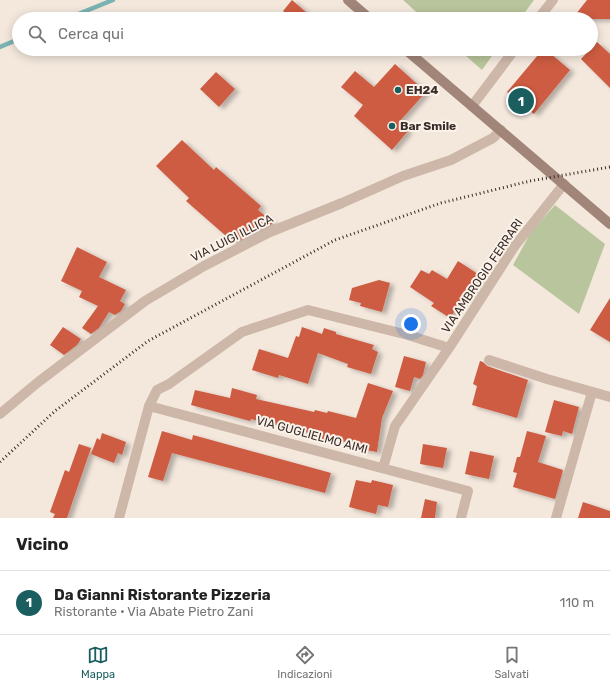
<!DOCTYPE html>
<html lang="it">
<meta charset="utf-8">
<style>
:root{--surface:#fff;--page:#f6f6f6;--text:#222;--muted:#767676;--line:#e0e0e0;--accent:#1b5e5f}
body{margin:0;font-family:Rubik,sans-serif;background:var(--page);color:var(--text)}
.you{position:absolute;left:411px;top:324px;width:14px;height:14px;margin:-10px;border:3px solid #fff;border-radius:50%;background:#1a73e8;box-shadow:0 0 0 6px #1a73e833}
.badge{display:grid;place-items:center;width:26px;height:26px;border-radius:50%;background:var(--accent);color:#fff;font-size:13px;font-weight:700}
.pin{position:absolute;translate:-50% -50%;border:2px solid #fff;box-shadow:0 1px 4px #0006}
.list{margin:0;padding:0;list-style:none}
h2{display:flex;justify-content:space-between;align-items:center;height:52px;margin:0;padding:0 16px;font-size:17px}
h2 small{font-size:13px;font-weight:400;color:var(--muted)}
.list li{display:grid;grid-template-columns:26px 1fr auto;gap:12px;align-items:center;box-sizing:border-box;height:64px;padding:0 16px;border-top:1px solid var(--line)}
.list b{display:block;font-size:15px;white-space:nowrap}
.list p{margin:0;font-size:13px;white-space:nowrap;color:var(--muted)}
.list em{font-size:13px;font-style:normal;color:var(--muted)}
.icon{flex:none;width:22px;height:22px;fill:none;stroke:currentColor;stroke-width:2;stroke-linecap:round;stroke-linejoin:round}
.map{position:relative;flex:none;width:610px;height:518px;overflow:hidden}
.search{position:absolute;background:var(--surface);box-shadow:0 2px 10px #0003;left:12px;right:12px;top:12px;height:44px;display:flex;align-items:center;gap:10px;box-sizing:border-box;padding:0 14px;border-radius:22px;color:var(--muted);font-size:15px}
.sheet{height:116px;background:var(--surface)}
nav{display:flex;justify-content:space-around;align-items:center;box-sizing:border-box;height:56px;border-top:1px solid var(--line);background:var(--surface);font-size:11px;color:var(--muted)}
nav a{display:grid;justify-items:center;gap:2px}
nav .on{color:var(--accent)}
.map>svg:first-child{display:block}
.green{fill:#b9c59c}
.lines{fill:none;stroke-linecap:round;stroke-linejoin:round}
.stream{stroke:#7ab3b2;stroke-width:4.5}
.building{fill:#ce5c42;filter:url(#shadow)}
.minor{stroke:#cdb7a8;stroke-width:10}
.secondary{stroke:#a18579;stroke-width:10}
.rail{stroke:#3a2d29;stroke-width:3;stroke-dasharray:1 3;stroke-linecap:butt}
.poi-dot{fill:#1b5e5f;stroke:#fbf2ea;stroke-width:1.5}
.labels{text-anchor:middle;stroke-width:4;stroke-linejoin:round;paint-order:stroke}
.poi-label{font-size:12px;font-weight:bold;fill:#3a2d29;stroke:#fbf2ea;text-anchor:start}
.street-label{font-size:12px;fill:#3a2d29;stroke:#fbf2ea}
</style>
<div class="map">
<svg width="610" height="518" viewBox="0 0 610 518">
<defs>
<filter id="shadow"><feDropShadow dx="4.5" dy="2.5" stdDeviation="2" flood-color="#0004"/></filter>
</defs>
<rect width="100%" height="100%" fill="#f4e8dd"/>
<path class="green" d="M403,0h131l-14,19h-96z
M458,49h39l-15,21z
M555,205l50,39 -26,70 -66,-49 18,-33z"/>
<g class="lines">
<path class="stream" d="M66,19l47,-19
M0,47l19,-8"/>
</g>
<path class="building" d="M292,0l22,19h-22l-9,-8z
M587,0h23v19h-38z
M597,42l13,12v34l-29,-29z
M543,49h2l25,21 -36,44 -27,-22z
M395,64l31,28 -27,30 9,9 -16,19 -38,-34 9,-11 -22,-18 14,-16 19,16z
M216,72l19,17 -16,18 -19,-18z
M182,140l32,30 2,-3 45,39 -3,4 16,13 -40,20 -48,-42 3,-3 -33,-32z
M77,247l30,15 -8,15 27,13 -6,11 5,3 -4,7 -6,4 -6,-3 -10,16 -8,6 -9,-6 16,-22 -19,-9 3,-6 -21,-10z
M458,261l23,15 -15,25 -3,-2 -13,19 -19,-12 3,-3 -24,-16 11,-17 8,4 3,-4 15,9z
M379,280l11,3 -8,29 -22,-6 1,-3 -12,-3 3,-12z
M610,298v44l-20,-12z
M63,327l18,12 -4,6 -13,10 -14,-10z
M302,327l20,7 2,-6 12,4v2l38,11 -2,4 6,3 -7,22 -24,-7 1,-3 -30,-11 -10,31 -29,-9 -1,3 -26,-8 7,-21 29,9 8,-22 3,1z
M404,356l22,6 -3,13 -3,4 -6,-2 -4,14 -15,-4z
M480,361l3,1 4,4 41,14 -11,38 -45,-13 5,-19 -4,-2z
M368,383l25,8 -11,27 -5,34 -22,-4 1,-3 -31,-9 -1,3 -12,-3 1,-2 -62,-15 -1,2 -59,-16 4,-15 35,8 2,-10 25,7 -1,4 58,13 1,-2 12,3 1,-2 28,7z
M554,400l25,7 -7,27 -9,-3 -1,5 -17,-4z
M162,431l30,9 1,-5 138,38 -6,20 -153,-40 -9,28 -15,-4z
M527,431l19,5 -8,26 25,8 -8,29 -42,-12 4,-14 -4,-1 4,-15h3z
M102,433l24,9 -4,13 -4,-2 -4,10 -23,-9 6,-16 3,2z
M79,444l12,4 -24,70h-14l2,-4 -5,-2 15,-42 4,2z
M423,444l24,4 -4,20 -23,-4z
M470,451l24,5 -5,23 -24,-5z
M356,480l15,3 1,-3 21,5 -5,22 -10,-2 -2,9 -27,-7z
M425,499l12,3 -2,16h-14z
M583,502l27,9v7h-32z"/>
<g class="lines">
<path class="minor" d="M538,19l15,-19
M472,106l43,-57
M489,360l58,19 63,18
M149,406l319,85 -7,27
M0,414l37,-31 108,-82 59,-35 66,-34 72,-29 61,-27 48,-16 42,-22 8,-8
M383,468l12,-42 54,-78
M119,518l30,-112 8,-16 12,-6 73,-52 66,-22 100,25 41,13 65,-101 50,-63
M556,518l36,-126"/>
<path class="secondary" d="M348,0l22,19
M405,49l205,175"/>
<path class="rail" d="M0,462l55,-51 93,-70 187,-101 106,-37 89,-22 80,-14"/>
</g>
<g class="poi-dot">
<circle cx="398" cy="90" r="4"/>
<circle cx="392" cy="126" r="4"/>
</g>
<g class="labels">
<g class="poi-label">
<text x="406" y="94">EH24</text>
<text x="400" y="130">Bar Smile</text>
</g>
<g class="street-label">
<text transform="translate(232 238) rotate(-27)" y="4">VIA LUIGI ILLICA</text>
<text transform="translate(482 276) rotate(-56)" y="4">VIA AMBROGIO FERRARI</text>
<text transform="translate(312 435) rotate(15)" y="4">VIA GUGLIELMO AIMI</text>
</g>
</g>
</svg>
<div class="you"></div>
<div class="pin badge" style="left:521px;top:101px">1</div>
<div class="search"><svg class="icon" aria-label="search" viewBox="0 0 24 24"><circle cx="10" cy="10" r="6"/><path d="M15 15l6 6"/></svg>Cerca qui</div>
</div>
<section class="sheet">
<h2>Vicino<small></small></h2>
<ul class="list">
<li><span class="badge">1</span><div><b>Da Gianni Ristorante Pizzeria</b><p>Ristorante · Via Abate Pietro Zani</p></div><em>110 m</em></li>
</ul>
</section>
<nav>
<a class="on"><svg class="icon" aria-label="map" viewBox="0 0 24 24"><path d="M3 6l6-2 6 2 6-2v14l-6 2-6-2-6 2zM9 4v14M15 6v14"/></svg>Mappa</a>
<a><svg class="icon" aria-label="directions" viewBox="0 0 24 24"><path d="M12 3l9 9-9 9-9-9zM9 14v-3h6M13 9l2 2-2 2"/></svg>Indicazioni</a>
<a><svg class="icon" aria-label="saved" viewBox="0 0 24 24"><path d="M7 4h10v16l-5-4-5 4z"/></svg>Salvati</a>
</nav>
